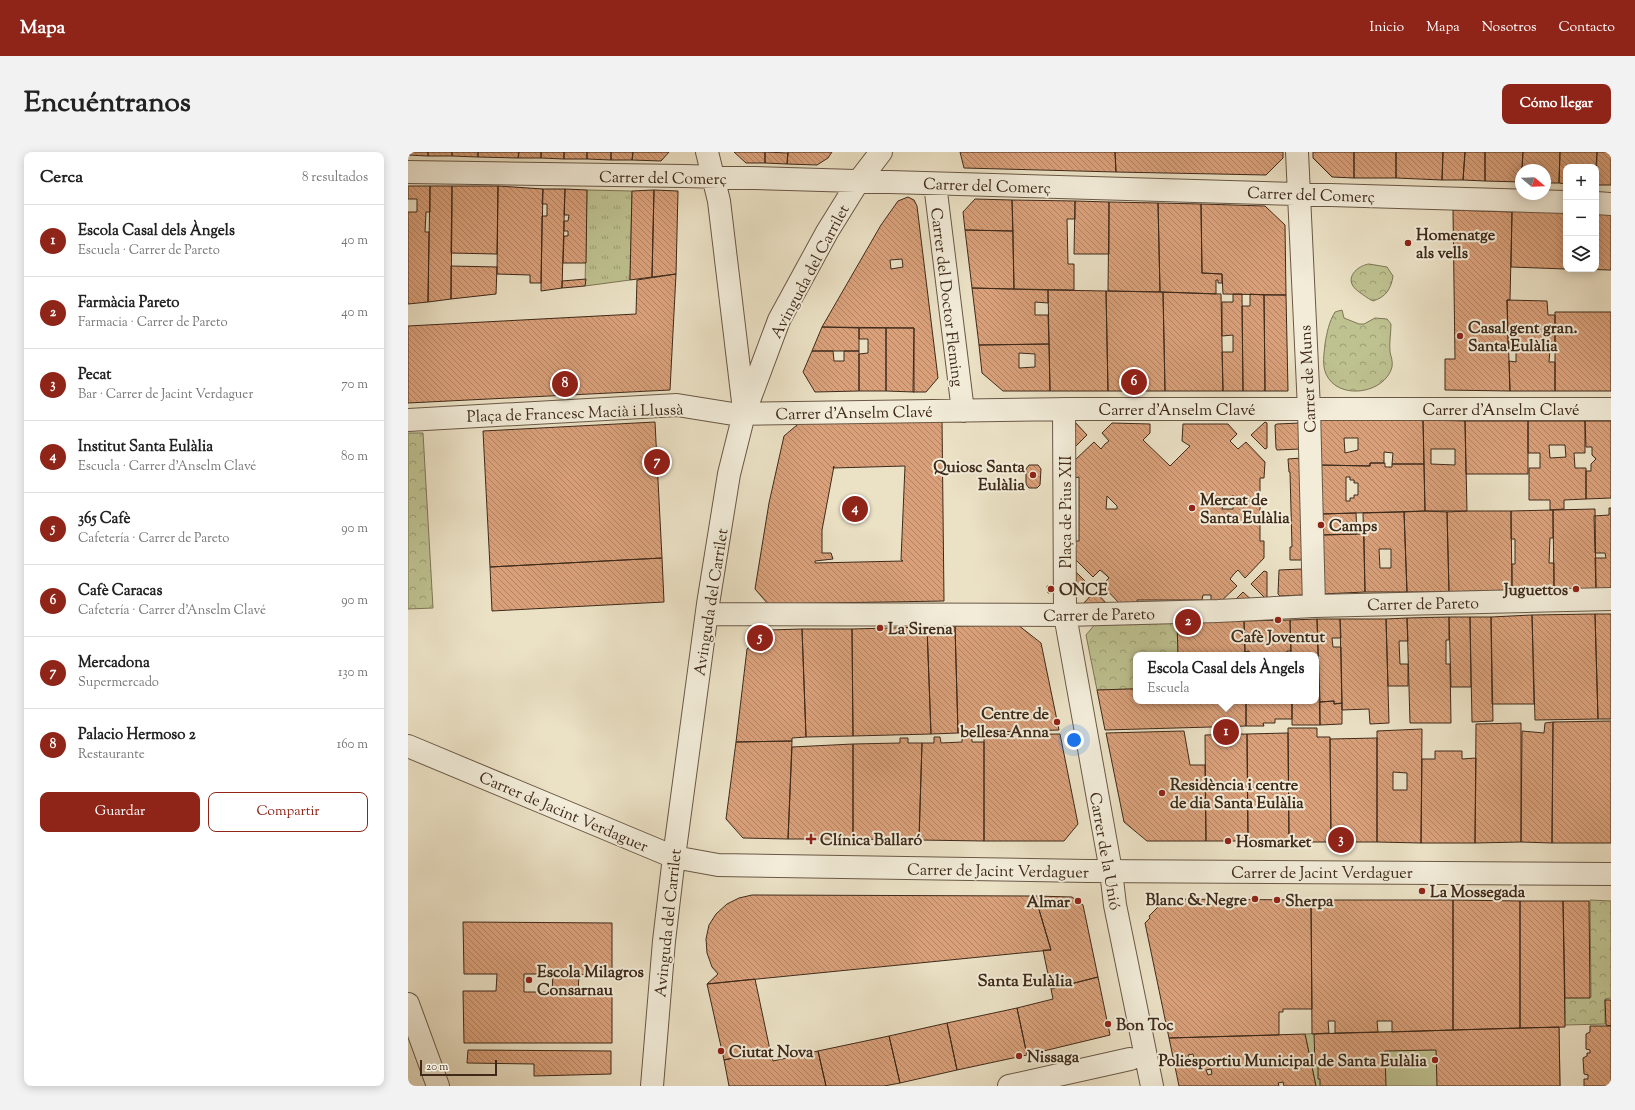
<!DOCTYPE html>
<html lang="es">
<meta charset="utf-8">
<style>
:root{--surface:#fff;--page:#f2f2f2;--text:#222;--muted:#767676;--line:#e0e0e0;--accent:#8f2418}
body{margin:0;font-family:"Sorts Mill Goudy",serif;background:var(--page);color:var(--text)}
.controls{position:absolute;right:12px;top:12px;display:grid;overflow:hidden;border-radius:8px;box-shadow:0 2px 10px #0003}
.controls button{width:36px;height:36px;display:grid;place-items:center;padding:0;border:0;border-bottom:1px solid var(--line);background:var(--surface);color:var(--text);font:20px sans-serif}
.compass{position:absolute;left:1107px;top:12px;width:36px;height:36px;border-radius:50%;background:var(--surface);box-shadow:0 2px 10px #0003;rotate:109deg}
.scale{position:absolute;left:12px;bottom:10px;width:77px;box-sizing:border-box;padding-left:4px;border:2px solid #3f2a1a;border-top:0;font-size:11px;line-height:14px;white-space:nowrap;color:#3f2a1a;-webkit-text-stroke:3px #f2ecd9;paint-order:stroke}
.you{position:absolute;left:666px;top:588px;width:14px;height:14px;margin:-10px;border:3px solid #fff;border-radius:50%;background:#1a73e8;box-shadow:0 0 0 6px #1a73e833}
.badge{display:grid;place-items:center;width:26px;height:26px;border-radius:50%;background:var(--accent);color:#fff;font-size:13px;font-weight:700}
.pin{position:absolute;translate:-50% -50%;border:2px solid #fff;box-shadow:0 1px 4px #0006}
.popup{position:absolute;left:725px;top:500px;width:186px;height:52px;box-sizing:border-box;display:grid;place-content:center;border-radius:8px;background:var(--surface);filter:drop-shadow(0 1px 3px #0005);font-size:13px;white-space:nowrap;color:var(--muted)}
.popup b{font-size:15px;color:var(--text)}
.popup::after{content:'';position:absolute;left:50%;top:100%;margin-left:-8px;border:8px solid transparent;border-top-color:var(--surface)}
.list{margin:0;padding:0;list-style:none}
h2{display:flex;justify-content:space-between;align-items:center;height:52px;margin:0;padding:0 16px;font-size:17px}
h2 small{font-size:13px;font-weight:400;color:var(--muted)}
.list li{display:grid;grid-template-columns:26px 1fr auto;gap:12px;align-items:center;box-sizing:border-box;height:72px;padding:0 16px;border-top:1px solid var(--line)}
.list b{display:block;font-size:15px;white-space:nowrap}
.list p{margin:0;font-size:13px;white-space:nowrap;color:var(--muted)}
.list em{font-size:13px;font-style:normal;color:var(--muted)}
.actions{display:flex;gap:8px;padding:12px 16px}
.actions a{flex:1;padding:9px 0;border:1px solid var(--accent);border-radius:8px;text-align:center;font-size:14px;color:var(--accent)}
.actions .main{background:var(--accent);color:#fff}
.icon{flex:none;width:22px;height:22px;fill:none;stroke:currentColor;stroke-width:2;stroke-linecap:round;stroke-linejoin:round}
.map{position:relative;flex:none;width:1203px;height:934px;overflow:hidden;border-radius:8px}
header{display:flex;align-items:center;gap:24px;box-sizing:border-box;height:56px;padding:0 20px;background:var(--accent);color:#fff}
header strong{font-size:19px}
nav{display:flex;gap:22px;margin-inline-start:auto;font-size:14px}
.intro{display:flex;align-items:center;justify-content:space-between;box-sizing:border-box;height:96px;padding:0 24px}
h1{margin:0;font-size:28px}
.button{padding:10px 18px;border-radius:8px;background:var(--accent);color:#fff;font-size:14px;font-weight:700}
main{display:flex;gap:24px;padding:0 24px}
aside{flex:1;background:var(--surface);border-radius:8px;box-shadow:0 2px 10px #0003}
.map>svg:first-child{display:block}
.grass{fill:url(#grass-tufts);stroke:#7e7655}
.park{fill:url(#park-crowns);stroke:#7e7655}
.pitch{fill:#bec190;stroke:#7e7655}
.building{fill:url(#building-back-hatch);stroke:#3f2a1a;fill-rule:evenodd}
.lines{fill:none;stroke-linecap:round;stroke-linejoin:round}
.minor-casing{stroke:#6a5845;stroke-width:24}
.minor{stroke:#f2ecd9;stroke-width:22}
.poi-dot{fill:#8f2418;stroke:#f2ecd9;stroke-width:1.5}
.labels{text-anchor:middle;stroke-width:4;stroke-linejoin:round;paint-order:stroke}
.street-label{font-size:16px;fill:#3f2a1a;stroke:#f2ecd9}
.poi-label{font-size:16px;font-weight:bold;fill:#3f2a1a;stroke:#f2ecd9;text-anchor:start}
.neighbourhood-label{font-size:17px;font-weight:bold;fill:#3f2a1a;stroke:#f2ecd9}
</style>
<header>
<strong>Mapa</strong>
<nav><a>Inicio</a><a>Mapa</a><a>Nosotros</a><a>Contacto</a></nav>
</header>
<div class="intro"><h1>Encuéntranos</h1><a class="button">Cómo llegar</a></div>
<main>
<aside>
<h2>Cerca<small>8 resultados</small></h2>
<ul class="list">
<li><span class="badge">1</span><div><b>Escola Casal dels Àngels</b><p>Escuela · Carrer de Pareto</p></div><em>40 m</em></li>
<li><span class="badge">2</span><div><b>Farmàcia Pareto</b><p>Farmacia · Carrer de Pareto</p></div><em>40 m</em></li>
<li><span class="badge">3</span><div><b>Pecat</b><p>Bar · Carrer de Jacint Verdaguer</p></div><em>70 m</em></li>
<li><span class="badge">4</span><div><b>Institut Santa Eulàlia</b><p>Escuela · Carrer d'Anselm Clavé</p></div><em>80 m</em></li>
<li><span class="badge">5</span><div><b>365 Cafè</b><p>Cafetería · Carrer de Pareto</p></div><em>90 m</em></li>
<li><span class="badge">6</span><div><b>Cafè Caracas</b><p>Cafetería · Carrer d'Anselm Clavé</p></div><em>90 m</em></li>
<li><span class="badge">7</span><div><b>Mercadona</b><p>Supermercado</p></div><em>130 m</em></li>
<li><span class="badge">8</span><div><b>Palacio Hermoso 2</b><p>Restaurante</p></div><em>160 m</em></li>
</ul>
<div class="actions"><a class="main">Guardar</a><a>Compartir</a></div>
</aside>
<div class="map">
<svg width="1203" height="934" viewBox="0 0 1203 934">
<defs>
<pattern id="grass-tufts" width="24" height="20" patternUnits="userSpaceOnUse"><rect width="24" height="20" fill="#bec190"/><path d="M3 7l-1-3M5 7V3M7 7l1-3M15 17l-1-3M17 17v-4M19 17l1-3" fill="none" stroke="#9c9d75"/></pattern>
<pattern id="park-crowns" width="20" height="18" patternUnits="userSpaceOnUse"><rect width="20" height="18" fill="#bec190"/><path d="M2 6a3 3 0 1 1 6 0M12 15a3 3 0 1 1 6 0" fill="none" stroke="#9c9d75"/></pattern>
<pattern id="building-back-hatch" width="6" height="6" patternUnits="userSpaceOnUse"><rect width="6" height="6" fill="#d9a07a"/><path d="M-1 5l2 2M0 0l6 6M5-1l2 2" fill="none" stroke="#b18363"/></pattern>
</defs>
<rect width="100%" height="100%" fill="#ebe1c5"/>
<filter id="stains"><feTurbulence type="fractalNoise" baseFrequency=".005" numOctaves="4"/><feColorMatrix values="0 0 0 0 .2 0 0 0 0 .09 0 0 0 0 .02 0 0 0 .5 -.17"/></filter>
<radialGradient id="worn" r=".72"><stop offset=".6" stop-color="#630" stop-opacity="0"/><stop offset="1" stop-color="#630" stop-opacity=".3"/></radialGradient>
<path class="grass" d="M179,38l45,1 -2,89 -45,6z"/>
<path class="park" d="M961,112l18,3 6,9c-2,13 -7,21 -20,25 -3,-1 -19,-12 -20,-15 -7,-11 7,-21 16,-22z
M934,158l2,8 15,6h5l11,-6 12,1 4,5c0,9 -2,19 -1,28 1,5 3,9 2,15 -7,27 -54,34 -66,7 -4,-9 -2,-20 -1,-30 2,-12 4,-22 10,-32z
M0,281h15l10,175 -25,1z
M769,470l1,33h-42v34l-39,1 -11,-55 10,-12z
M1182,748l21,1v97l-6,1v25l-40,1v-28h26z"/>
<path class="pitch" d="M1151,875l1,59h-244l-11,-52z"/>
<path class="building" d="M0,0h20v4l-20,-1z
M20,0h24v4h-24z
M44,0h26v5l-26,-1z
M70,0h41l-1,6 -40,-1z
M111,0h22v6h-23z
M133,0h23v7l-23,-1z
M156,0h23v7h-23z
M179,0h24v8l-24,-1z
M203,0h22l-1,8h-21z
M225,0h36l-8,9 -29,-1z
M326,0h31v11h-19z
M357,0l23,1 -1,11 -22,-1z
M380,0h44l-4,6 -11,7 -30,-1z
M552,0h155l1,20 -152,-4z
M707,0h168v6l-17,17 -150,-3z
M905,0h41v26l-22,-1 -19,-19z
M946,0h42v26h-42z
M988,0h47l-1,28 -46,-2z
M1035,0h22l-2,28h-21z
M1057,0h20v29l-22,-1z
M1077,0h38l-2,30 -36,-1z
M1115,0h37l-1,31h-14v-13h-23z
M1152,0h37l-1,15h-30v17l-7,-1z
M1189,0h14v33h-15z
M0,34h22v26h-4l-1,20h4l-1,70 -20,2v-92h9v-13h-9z
M22,34h22v26l-1,87 -23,3z
M44,34h46l-1,68 -46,-1z
M90,34l45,3 -2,94h-11v-8l-33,-1z
M135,37h22l-3,99 -21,3 1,-75h5v-12h-5z
M157,37l22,1 -1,73h-23l1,-27h4v-5h-4v-10h4l1,-6h-5z
M246,38l24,1 -2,83 -24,3z
M246,38l-2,87 -22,3 2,-89z
M500,45l6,3 3,6 21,172 -12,14h-13l1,-64 -92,-1 59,-102 17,-24zM494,107l1,8 -12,2 -1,-9z
M567,47l37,1 1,31 -48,-1 -2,-18z
M604,48l63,1v18h-8l1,45h6v26l-60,-1z
M667,49l34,1v52h-35z
M701,50l49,1 2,89 -52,-1z
M750,51l43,1 1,69 20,1v9h-4v-3h-2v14l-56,-2z
M793,52l64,2 20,19 1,70 -63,-1 -1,-20 -20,-1z
M1045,58l59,2 -2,88h-3l3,91 -65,-1v-31h10z
M1104,59l54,1v57l-55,-2z
M1188,61l15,1v56l-39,-1h24z
M557,78l48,1 1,58 -42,-1z
M43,114l46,1 -1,27 -45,5z
M268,122l-6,116 -262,13v-77l228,-12 1,-34z
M178,127l-1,7 -23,2v-7z
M564,136l76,2v13l-13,-1v13h13l1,29 -70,1z
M640,138l58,1 2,100h-58z
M698,139l57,1 2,99h-57z
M755,140l58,2 2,97h-58z
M825,142h9l1,97h-20l-1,-39h11v-17l-11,1v-34h11z
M842,142l14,1 1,96h-22l-1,-85h8z
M856,143h22l2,96h-23z
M1099,148l40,1 1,14h7v35h-5l-1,12h6v29h-45l-1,-30 7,1v-13h-8z
M1147,160h56v79h-56z
M414,175l37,1v23h-47z
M451,176h27v63h-27v-37l9,-1v-14h-9z
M478,176h28v64l-28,-1z
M641,192l1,47h-47l-21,-18 -3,-28zM611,201l16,1v13l-16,1z
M404,199h21l1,10h10v-10h15v40l-44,1 -12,-20z
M395,268h139l2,181 -176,3 -13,-15 14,-86 15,-67zM426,314l-1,2 72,-2 -4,94 2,1 -88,2v-2l18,-2 -2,-6h-9v-23z
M911,268h104l1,44h-32l1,-11 -9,-1v11h-14v3l-50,-1zM936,286h14v12l-13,3z
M1015,268l42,1 2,90h-42zM1023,297h24v16l-24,-1z
M666,269l13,14 -13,13z
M1057,269h63v53h-62z
M1120,269h57v32h-11l1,15h11v31l-22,1v9l-14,1v-10h-21v-32h11v-15h-12zM1141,293h16l1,12 -16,1z
M1177,269h26v77l-25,1v-28h5v-7l5,-5 -4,-4v-8h-6z
M247,270l7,136 -172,9 -7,-136z
M857,270l2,1v25l-2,1 -14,-14z
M704,271l38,1v9l-7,7 27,26 20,-20 -8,-5 1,-17h45l9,10 -7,7 8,8 8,-7 19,20 -1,16h-4v63h4v17l-19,20 -7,-8 -4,4 -4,5 7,7 -20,19h-6v-10h-8l-1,5h-65l1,5h-17l-19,-20 7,-7 -3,-3 -6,-5 -7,7 -19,-19v-17h5v-64l-5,1v-17l20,-19 7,7 4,-5 4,-3 -7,-8zM825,343v14h-11l1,-3zM699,344l10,10v3h-11z
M892,271v26l-23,1 -1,-2 -1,-23 2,-1z
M893,306l2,102h-13v-13h2l-2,-75h-1l-1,-13z
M962,311h15v4h7v-3h32l1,47 -104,3 -1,-49 50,1zM938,325h4v3h4v3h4v12h-4v3h-4v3h-4z
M621,313h9l3,4 -1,16 -3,3h-8l-3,-4v-15z
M1201,356h2v80l-15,1 -1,-31h11l-1,-5h-10l-1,-37 15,-1z
M1187,357l1,80h-42l-1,-79z
M1145,358v28h-3l-1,25h5v26l-42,1v-26h3v-25h-4v-28z
M1017,359l22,1 2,80h-42l-3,-80z
M1059,359h44l1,79 -63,2 -2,-80z
M996,360l3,80h-42l-2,-79zM971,397h12v19h-11z
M948,361l1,21 -36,1v-21z
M956,382l1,58 -43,2 -1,-59z
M254,406l2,44 -172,9 -2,-44z
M894,417l1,26 -23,1 -2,-2 1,-24z
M666,418l13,13 -13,14z
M856,419l3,1v25l-2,1 -14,-14z
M639,434h7v6l-6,1z
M687,439l13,14h-26z
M835,440l13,12h-25z
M1187,462l3,105 -63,1 -3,-105z
M1187,462h16v105h-13z
M1124,463l2,89h-42l-1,-87z
M1041,465h21l1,70h-20z
M1041,465v23h-3v24h4l1,59h-41l-3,-105z
M1062,465h21l2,104 -21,1z
M999,466l1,23h-9l1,23h8v22h-20l-2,-67z
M909,467l3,106h-28v-24h24v-46h-25l-1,-35z
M909,467h23l1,19h-9l1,9h8l1,56 -8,1v-3l-14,1z
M932,467h46l3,104 -19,1 -1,-15 -27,1z
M882,468l1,31h-4v4h-38v-4l-4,1 -1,-31z
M836,469l1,34h-67l-1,-33z
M610,473l23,18 18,87 -101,3 -3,-107z
M547,474l3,107 -27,1 -4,-107z
M519,475l4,107 -78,2 -1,-107z
M394,477l4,108 -14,1v3l-56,1 11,-93 22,-19z
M394,477h50l1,107 -47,1z
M720,537h8v12h110v25l-141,4 -8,-40z
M838,549h46v18h-17v4h-12l1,3h-18z
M926,549v3l8,-1v21l-22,1v-23z
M1203,569v122h-59l1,-121z
M1145,570l-1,121 -31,-1 1,-111 22,2 1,-10z
M1113,571v119l-46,1 1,-119z
M880,576h29v9h13l1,105h-42z
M1014,577l-1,114 -44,-1v-111zM985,620l14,1v17h-14z
M776,579l6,34h15l1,76h-59l-23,-19 -18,-89z
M880,581l1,109 -41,-1 -1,-107z
M652,582l18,90 -14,17h-80v-106z
M839,582l1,107h-42l-1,-106z
M554,584h10v6h12v99l-65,-1 3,-97h12v-6h6l1,6 21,-1z
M492,586h8v5h14l-3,97 -66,-1v-95l47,-1z
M969,586v104h-46l-1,-103z
M384,589l-4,98 -45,-1 -17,-19 10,-77z
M445,592v95h-65l4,-92z
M1027,599h27v8l14,-1 -1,85h-54l1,-84h13z
M344,743l283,1 16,54 -344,34 11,-10 -6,-7 -5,-14 -1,-14 3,-14 7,-11 11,-10 12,-6z
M627,744l37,1 11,8 15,72 -47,12 -8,-39h8z
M758,747l145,1 1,109h-29v3h-4v23l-110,3 -24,-115 5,-5 -1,-2z
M903,748h142v130l-61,2v-11h-15l1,11 -43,1v-12h-7l1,12 -17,1z
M1045,748l67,1v127l-67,2z
M1112,749h43l2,126 -45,1z
M1155,749h26l1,97h-25z
M55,770l149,1v51l-33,1 -1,17h34v51h-148l-1,-52h33l1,-17h-33zM116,822h29l-1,18h-28z
M690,825l12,58 -83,20 -10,-47 36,-9 -2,-10z
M347,827l15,71 -46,10 -17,-76z
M1197,848h6v26l-5,-1z
M609,856l10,47 -70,15 -10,-47z
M539,871l10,47 -57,13 -11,-47z
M1182,874h21v60h-27v-7h4v-4l-4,-1 -1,-16 4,-2v-3h3v-3l-4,-1v-15l4,-2z
M1151,875l1,59h-123l-1,-36 -51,1 1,35h-66v-7h-2v-15h-3l-1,-30z
M897,882l11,52h-32l-1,-4 -5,1 1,3h-100l-10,-48zM785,902l2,8 -5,1 -2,-8zM874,906l1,7 -4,1 -2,-7zM803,917l1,5 -4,1 -2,-5z
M481,884l11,47 -16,3h-58l-8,-35z
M60,898l143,1v23l-77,2v-12l-67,-1z
M362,898l3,11 45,-10 8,35h-97l-5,-26z"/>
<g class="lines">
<defs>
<path id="minor" d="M299,0l12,49 25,209
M889,0l12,257 5,197
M0,20l276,4 882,26
M527,32l28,227
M1188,51l15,1
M656,257l1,206 46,256 4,34 37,181
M0,268l269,-15 56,9 339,-5h539
M299,462l358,1 153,-4 96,-5 297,-7
M0,594l266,111 44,8 370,6 523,3
M0,852l30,82
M244,934l12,-145 10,-84 34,-253 21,-130 15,-60 35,-94 48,-88 31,-50 23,-30
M601,934l121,-27"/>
</defs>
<use href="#minor" class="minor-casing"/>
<use href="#minor" class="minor"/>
</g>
<g class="poi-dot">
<circle cx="1000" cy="91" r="4"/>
<circle cx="1052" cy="184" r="4"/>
<circle cx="625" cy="323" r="4"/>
<circle cx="784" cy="356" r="4"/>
<circle cx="913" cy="373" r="4"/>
<circle cx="643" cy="437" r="4"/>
<circle cx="1168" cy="437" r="4"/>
<circle cx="870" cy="468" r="4"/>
<circle cx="472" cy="476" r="4"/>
<circle cx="649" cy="570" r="4"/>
<circle cx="754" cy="641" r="4"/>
<path d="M401 681h4v4h4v4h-4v4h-4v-4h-4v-4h4z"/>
<circle cx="820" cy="689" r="4"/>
<circle cx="1014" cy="739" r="4"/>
<circle cx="847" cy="747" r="4"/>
<circle cx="869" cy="748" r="4"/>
<circle cx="670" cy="749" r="4"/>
<circle cx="121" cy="828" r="4"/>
<circle cx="700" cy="872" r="4"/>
<circle cx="313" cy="899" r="4"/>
<circle cx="611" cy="904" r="4"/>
<circle cx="1027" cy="908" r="4"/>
</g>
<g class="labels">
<g class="street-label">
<text transform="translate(255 25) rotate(1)" y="6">Carrer del Comerç</text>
<text transform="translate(579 33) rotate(2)" y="6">Carrer del Comerç</text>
<text transform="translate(903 42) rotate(2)" y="6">Carrer del Comerç</text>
<text transform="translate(401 119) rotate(-62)" y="6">Avinguda del Carrilet</text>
<text transform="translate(540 145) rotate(83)" y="6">Carrer del Doctor Fleming</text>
<text transform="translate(899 227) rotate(-93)" y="6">Carrer de Muns</text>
<text x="769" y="263">Carrer d'Anselm Clavé</text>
<text x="1093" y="263">Carrer d'Anselm Clavé</text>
<text transform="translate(167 260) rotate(-2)" y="6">Plaça de Francesc Macià i Llussà</text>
<text transform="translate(446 260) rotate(-1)" y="6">Carrer d'Anselm Clavé</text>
<text transform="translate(657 360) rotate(-90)" y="6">Plaça de Pius XII</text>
<text transform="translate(302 450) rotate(-81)" y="6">Avinguda del Carrilet</text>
<text transform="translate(1015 451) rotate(-1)" y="6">Carrer de Pareto</text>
<text transform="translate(691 462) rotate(-1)" y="6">Carrer de Pareto</text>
<text transform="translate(156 659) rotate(23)" y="6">Carrer de Jacint Verdaguer</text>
<text transform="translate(698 699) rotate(80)" y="6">Carrer de la Unió</text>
<text transform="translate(590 718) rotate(1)" y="6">Carrer de Jacint Verdaguer</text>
<text x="914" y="726">Carrer de Jacint Verdaguer</text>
<text transform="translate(259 771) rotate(-84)" y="6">Avinguda del Carrilet</text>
</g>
<g class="poi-label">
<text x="1008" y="88">Homenatge<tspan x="1008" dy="18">als vells</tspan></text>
<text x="1060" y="181">Casal gent gran.<tspan x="1060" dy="18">Santa Eulàlia</tspan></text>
<text x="617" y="320" text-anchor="end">Quiosc Santa<tspan x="617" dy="18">Eulàlia</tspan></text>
<text x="792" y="353">Mercat de<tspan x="792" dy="18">Santa Eulàlia</tspan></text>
<text x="921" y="379">Camps</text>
<text x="651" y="443">ONCE</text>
<text x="1160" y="443" text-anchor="end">Juguettos</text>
<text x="480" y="482">La Sirena</text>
<text x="870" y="490" text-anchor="middle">Cafè Joventut</text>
<text x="641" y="567" text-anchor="end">Centre de<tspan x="641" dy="18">bellesa Anna</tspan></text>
<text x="762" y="638">Residència i centre<tspan x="762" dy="18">de dia Santa Eulàlia</tspan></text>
<text x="412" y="693">Clínica Ballaró</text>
<text x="828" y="695">Hosmarket</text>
<text x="1022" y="745">La Mossegada</text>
<text x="839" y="753" text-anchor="end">Blanc &amp; Negre</text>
<text x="877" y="754">Sherpa</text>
<text x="662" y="755" text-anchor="end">Almar</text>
<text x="129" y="825">Escola Milagros<tspan x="129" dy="18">Consarnau</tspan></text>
<text x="708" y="878">Bon Toc</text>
<text x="321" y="905">Ciutat Nova</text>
<text x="619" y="910">Nissaga</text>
<text x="1019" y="914" text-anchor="end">Poliesportiu Municipal de Santa Eulàlia</text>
</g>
<g class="neighbourhood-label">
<text x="617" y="834">Santa Eulàlia</text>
</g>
</g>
<rect width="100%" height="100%" filter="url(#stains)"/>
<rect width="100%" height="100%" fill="url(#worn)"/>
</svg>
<div class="controls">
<button>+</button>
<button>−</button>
<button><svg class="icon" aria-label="layers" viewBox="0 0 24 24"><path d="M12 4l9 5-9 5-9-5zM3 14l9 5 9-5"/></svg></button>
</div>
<svg class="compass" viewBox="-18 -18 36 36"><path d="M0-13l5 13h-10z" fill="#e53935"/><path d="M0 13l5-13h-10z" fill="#767676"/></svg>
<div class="scale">20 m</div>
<div class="you"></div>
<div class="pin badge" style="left:818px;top:580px">1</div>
<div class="popup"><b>Escola Casal dels Àngels</b>Escuela</div>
<div class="pin badge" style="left:780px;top:470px">2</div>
<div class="pin badge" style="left:933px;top:688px">3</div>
<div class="pin badge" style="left:447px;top:357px">4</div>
<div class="pin badge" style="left:352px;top:486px">5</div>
<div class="pin badge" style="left:726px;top:230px">6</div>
<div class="pin badge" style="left:249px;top:310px">7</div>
<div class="pin badge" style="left:157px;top:232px">8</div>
</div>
</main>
